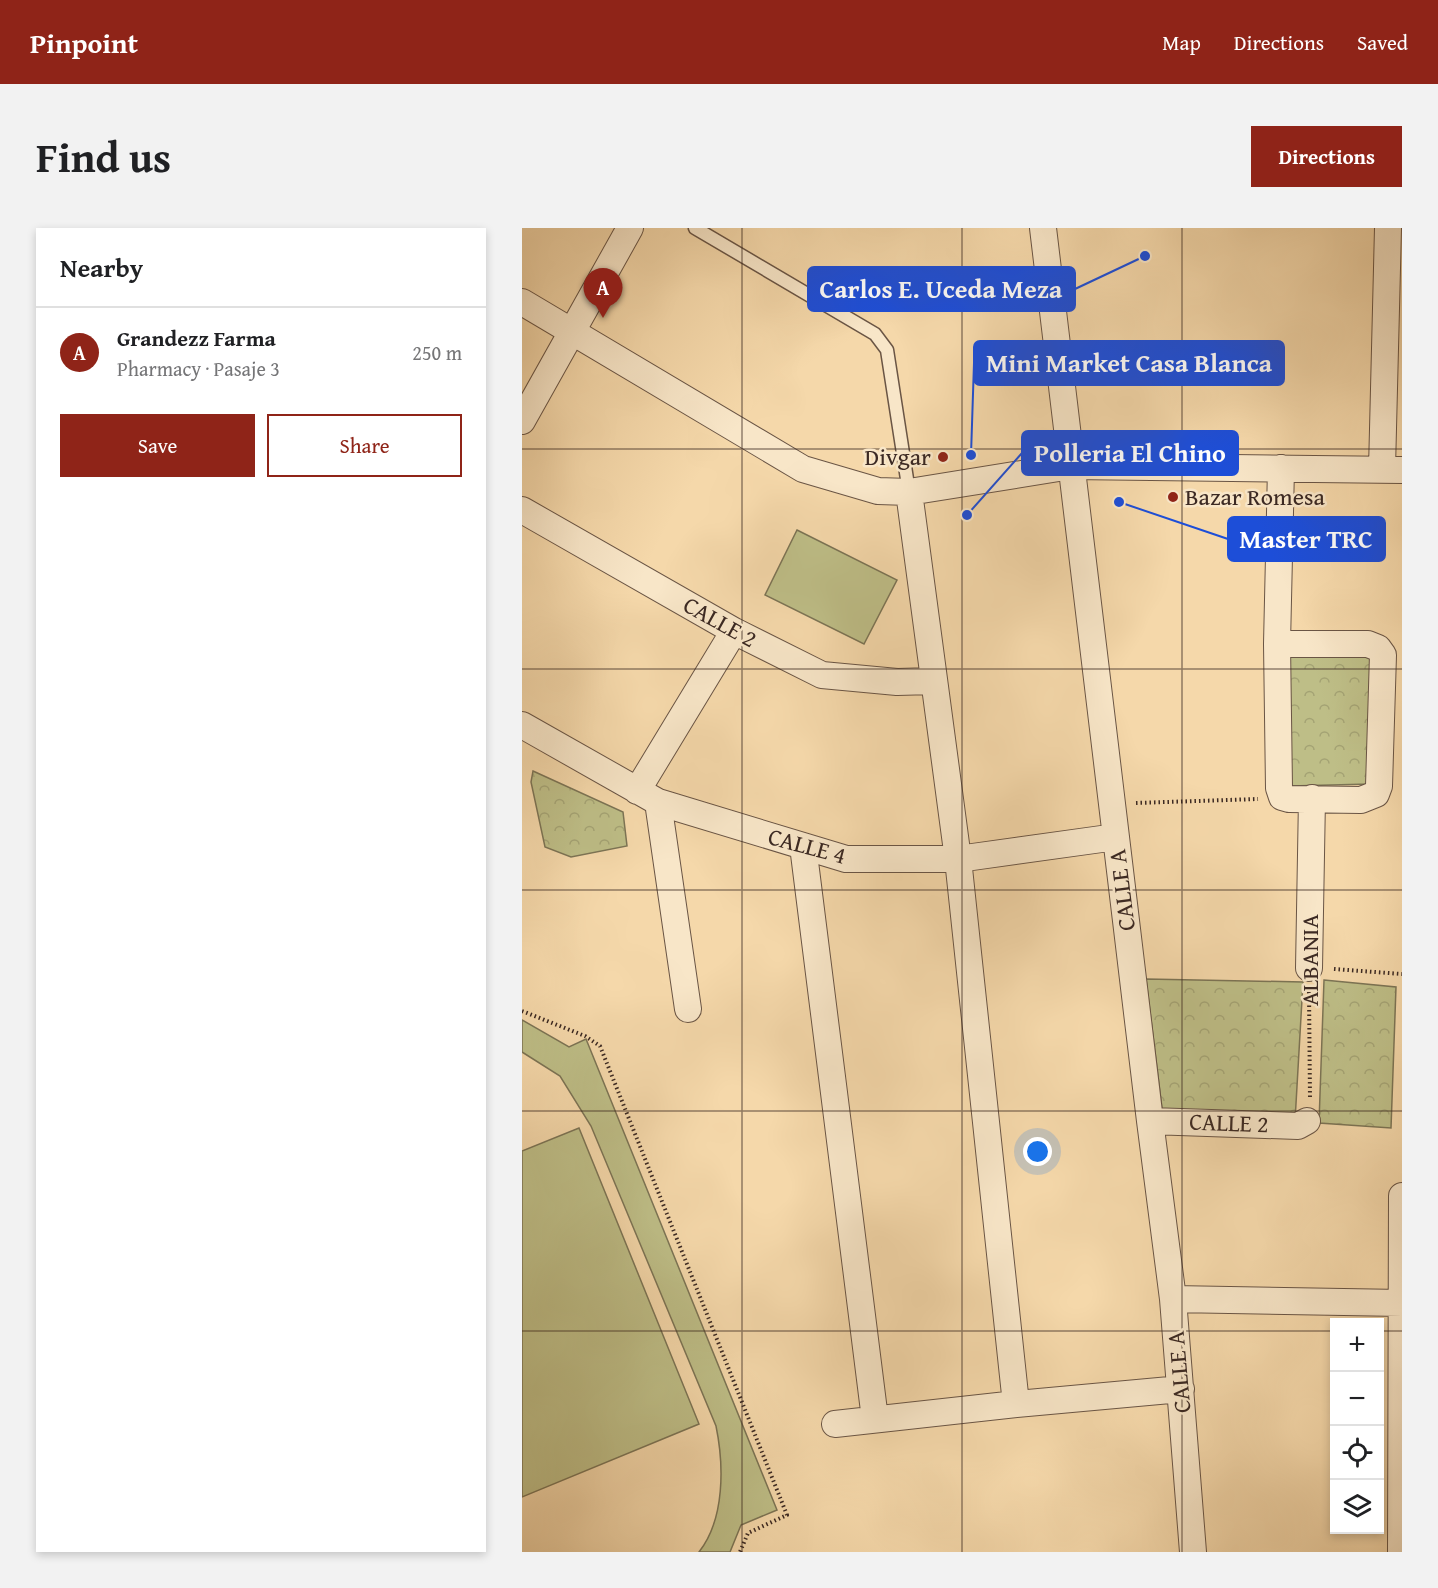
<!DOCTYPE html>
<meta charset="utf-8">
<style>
:root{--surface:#fff;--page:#f2f2f2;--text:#202124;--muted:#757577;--line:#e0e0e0;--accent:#8f2418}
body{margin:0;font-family:"Gentium Book Plus",serif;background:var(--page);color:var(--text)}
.controls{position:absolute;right:18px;bottom:18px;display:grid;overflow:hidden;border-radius:0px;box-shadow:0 3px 9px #0003}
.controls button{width:54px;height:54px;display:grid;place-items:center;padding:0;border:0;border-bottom:2px solid var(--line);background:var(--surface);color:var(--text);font:30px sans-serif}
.you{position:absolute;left:516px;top:924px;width:21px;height:21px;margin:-15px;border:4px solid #fff;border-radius:50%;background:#1a73e8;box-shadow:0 0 0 9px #1a73e833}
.badge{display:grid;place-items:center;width:39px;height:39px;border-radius:50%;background:var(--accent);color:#fff;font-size:20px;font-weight:700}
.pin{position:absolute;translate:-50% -50px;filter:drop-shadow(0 2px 3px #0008)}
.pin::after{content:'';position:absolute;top:32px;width:21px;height:18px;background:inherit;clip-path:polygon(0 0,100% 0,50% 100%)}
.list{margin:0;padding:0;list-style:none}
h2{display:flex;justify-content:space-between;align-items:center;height:78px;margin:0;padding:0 24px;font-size:26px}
h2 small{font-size:20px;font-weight:400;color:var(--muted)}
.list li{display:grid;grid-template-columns:39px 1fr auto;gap:18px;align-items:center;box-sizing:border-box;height:90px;padding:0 24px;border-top:2px solid var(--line)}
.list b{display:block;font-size:22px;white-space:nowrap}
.list p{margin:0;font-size:20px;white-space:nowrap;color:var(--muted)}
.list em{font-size:20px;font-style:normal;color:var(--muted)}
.actions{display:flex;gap:12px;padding:18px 24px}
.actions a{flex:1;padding:14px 0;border:2px solid var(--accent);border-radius:0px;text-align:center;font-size:21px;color:var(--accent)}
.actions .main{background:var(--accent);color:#fff}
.icon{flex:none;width:33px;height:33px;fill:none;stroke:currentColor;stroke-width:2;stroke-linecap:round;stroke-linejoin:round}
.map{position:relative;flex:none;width:880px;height:1324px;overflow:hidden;border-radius:0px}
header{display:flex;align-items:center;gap:36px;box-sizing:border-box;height:84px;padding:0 30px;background:var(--accent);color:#fff}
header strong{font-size:28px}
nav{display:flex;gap:33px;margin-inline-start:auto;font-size:21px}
.intro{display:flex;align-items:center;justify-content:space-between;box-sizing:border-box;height:144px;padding:0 36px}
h1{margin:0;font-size:42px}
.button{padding:15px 27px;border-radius:0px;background:var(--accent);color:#fff;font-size:21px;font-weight:700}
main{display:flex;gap:36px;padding:0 36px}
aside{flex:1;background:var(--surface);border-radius:0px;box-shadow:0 3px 9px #0003}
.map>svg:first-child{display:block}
.grass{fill:#bebe87;stroke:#7c7455;stroke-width:1.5}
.forest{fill:url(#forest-crowns);stroke:#7c7455;stroke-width:1.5}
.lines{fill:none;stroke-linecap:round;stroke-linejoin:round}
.service-casing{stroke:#6a5545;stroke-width:15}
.minor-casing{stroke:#6a5545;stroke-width:28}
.path{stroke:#3b2923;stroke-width:4;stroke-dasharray:1.5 3;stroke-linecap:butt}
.service{stroke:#f8e6c8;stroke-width:12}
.minor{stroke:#f8e6c8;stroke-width:26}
.grid{fill:none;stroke:#3b2923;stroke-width:1.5;stroke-opacity:0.55}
.poi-dot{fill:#8f2418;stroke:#f8e6c8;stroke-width:2}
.labels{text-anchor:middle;stroke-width:5;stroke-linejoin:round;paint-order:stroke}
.poi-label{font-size:24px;fill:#3b2923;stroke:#f8e6c8;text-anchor:end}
.street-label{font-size:24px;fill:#3b2923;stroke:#f8e6c8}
.leader{fill:none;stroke:#1d4ed8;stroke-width:2}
.callout-dot{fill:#1d4ed8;stroke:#f8e6c8;stroke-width:2}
.callout{fill:#1d4ed8;stroke:#1d4ed8;stroke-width:2}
.callout-label{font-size:26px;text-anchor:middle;font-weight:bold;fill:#fff}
</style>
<header>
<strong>Pinpoint</strong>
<nav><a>Map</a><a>Directions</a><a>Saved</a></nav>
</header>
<div class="intro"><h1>Find us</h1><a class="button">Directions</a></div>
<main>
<aside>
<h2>Nearby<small></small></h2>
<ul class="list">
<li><span class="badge">A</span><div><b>Grandezz Farma</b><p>Pharmacy · Pasaje 3</p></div><em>250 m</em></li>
</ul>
<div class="actions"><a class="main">Save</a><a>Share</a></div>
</aside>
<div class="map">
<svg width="880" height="1324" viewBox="0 0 880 1324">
<defs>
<pattern id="forest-crowns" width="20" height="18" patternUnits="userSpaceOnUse" patternTransform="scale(1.5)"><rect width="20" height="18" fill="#bebe87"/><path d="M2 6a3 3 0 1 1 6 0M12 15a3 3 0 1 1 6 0" fill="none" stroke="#a4a374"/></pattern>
</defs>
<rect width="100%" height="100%" fill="#f5d8aa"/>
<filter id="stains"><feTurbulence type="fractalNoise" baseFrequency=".00333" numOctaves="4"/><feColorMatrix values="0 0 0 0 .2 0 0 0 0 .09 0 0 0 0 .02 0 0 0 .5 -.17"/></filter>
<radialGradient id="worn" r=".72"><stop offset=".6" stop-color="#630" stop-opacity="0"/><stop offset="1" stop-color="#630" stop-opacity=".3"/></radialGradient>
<path class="grass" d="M275,302l100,50 -33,64 -99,-49z
M0,792l47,27 17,-8 191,471 -36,15 -11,27h-31c26,-33 25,-87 17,-126l-125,-300 -31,-50 -38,-24z
M57,900l120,296 -177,73v-346z"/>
<path class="forest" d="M764,429h86l-1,127 -81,2z
M11,543l90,41 4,34 -56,11 -26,-10 -14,-65z
M624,751l157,3 -8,139 -132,-5z
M802,752l72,7 -5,141 -72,-5z"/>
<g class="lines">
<defs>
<path id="service" d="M173,0l180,106 12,16 22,142"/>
<path id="minor" d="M521,0l107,893 23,178 20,253
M0,74l281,167 75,22 31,1 162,-26 331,4
M0,193l108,-193
M860,241l6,-241
M387,264l49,367 58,545
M0,282l212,121 88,44 75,7 36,-1
M755,416h91l10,4 5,7 -4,131 -3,8 -15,6 -72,-1 -7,-2 -3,-9 -2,-144 4,-176
M0,497l136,77 188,57h112l158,-22
M115,563l97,-160
M136,574l30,207
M281,618l72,573
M787,740l3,-170
M628,893l148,5 9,-5
M651,1071l229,4
M313,1196l181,-20 165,-15
M879,1324l1,-356"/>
</defs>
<use href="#service" class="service-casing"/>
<use href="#minor" class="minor-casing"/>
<path class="path" d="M614,575l122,-4
M812,741l68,5
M787,764l1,107
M0,783l63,25 15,10 187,469 -39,18 -8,19"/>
<use href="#service" class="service"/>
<use href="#minor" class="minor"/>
</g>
<path class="grid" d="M220,0v1324M440,0v1324M660,0v1324M0,221h880M0,441h880M0,662h880M0,883h880M0,1103h812M858,1103h22"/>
<g class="poi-dot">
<circle cx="421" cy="229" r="6"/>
<circle cx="651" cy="269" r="6"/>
</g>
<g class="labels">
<g class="poi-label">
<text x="409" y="237">Divgar</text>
<text x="663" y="277" text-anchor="start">Bazar Romesa</text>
</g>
<g class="street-label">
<text transform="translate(198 394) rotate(29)" y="8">CALLE 2</text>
<text transform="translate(285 618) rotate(15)" y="8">CALLE 4</text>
<text transform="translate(600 662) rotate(-97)" y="8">CALLE A</text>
<text transform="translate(788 732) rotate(-90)" y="8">ALBANIA</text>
<text transform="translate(707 895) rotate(2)" y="8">CALLE 2</text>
<text transform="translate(657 1144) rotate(-95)" y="8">CALLE A</text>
</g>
</g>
<path class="leader" d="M623 28L553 61M449 227L452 135M445 287L500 225M597 274L706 311"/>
<g class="callout-dot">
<circle cx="623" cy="28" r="6"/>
<circle cx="449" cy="227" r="6"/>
<circle cx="445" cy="287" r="6"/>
<circle cx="597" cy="274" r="6"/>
</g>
<g class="callout">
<rect x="286" y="39" width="267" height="44" rx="6"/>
<rect x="452" y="113" width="310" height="44" rx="6"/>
<rect x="500" y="203" width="216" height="44" rx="6"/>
<rect x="706" y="289" width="157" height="44" rx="6"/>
</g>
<g class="callout-label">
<text x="419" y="70">Carlos E. Uceda Meza</text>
<text x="607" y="144">Mini Market Casa Blanca</text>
<text x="608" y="234">Polleria El Chino</text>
<text x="784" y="320">Master TRC</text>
</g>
<rect width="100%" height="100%" filter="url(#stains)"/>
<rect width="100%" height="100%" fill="url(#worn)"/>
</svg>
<div class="controls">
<button>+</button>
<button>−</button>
<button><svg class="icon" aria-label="locate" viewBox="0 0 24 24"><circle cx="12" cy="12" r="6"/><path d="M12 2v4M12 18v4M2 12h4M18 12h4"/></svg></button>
<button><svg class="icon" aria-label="layers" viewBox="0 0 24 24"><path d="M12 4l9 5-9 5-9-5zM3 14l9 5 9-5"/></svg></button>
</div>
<div class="you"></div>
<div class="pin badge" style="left:81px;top:90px">A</div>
</div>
</main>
